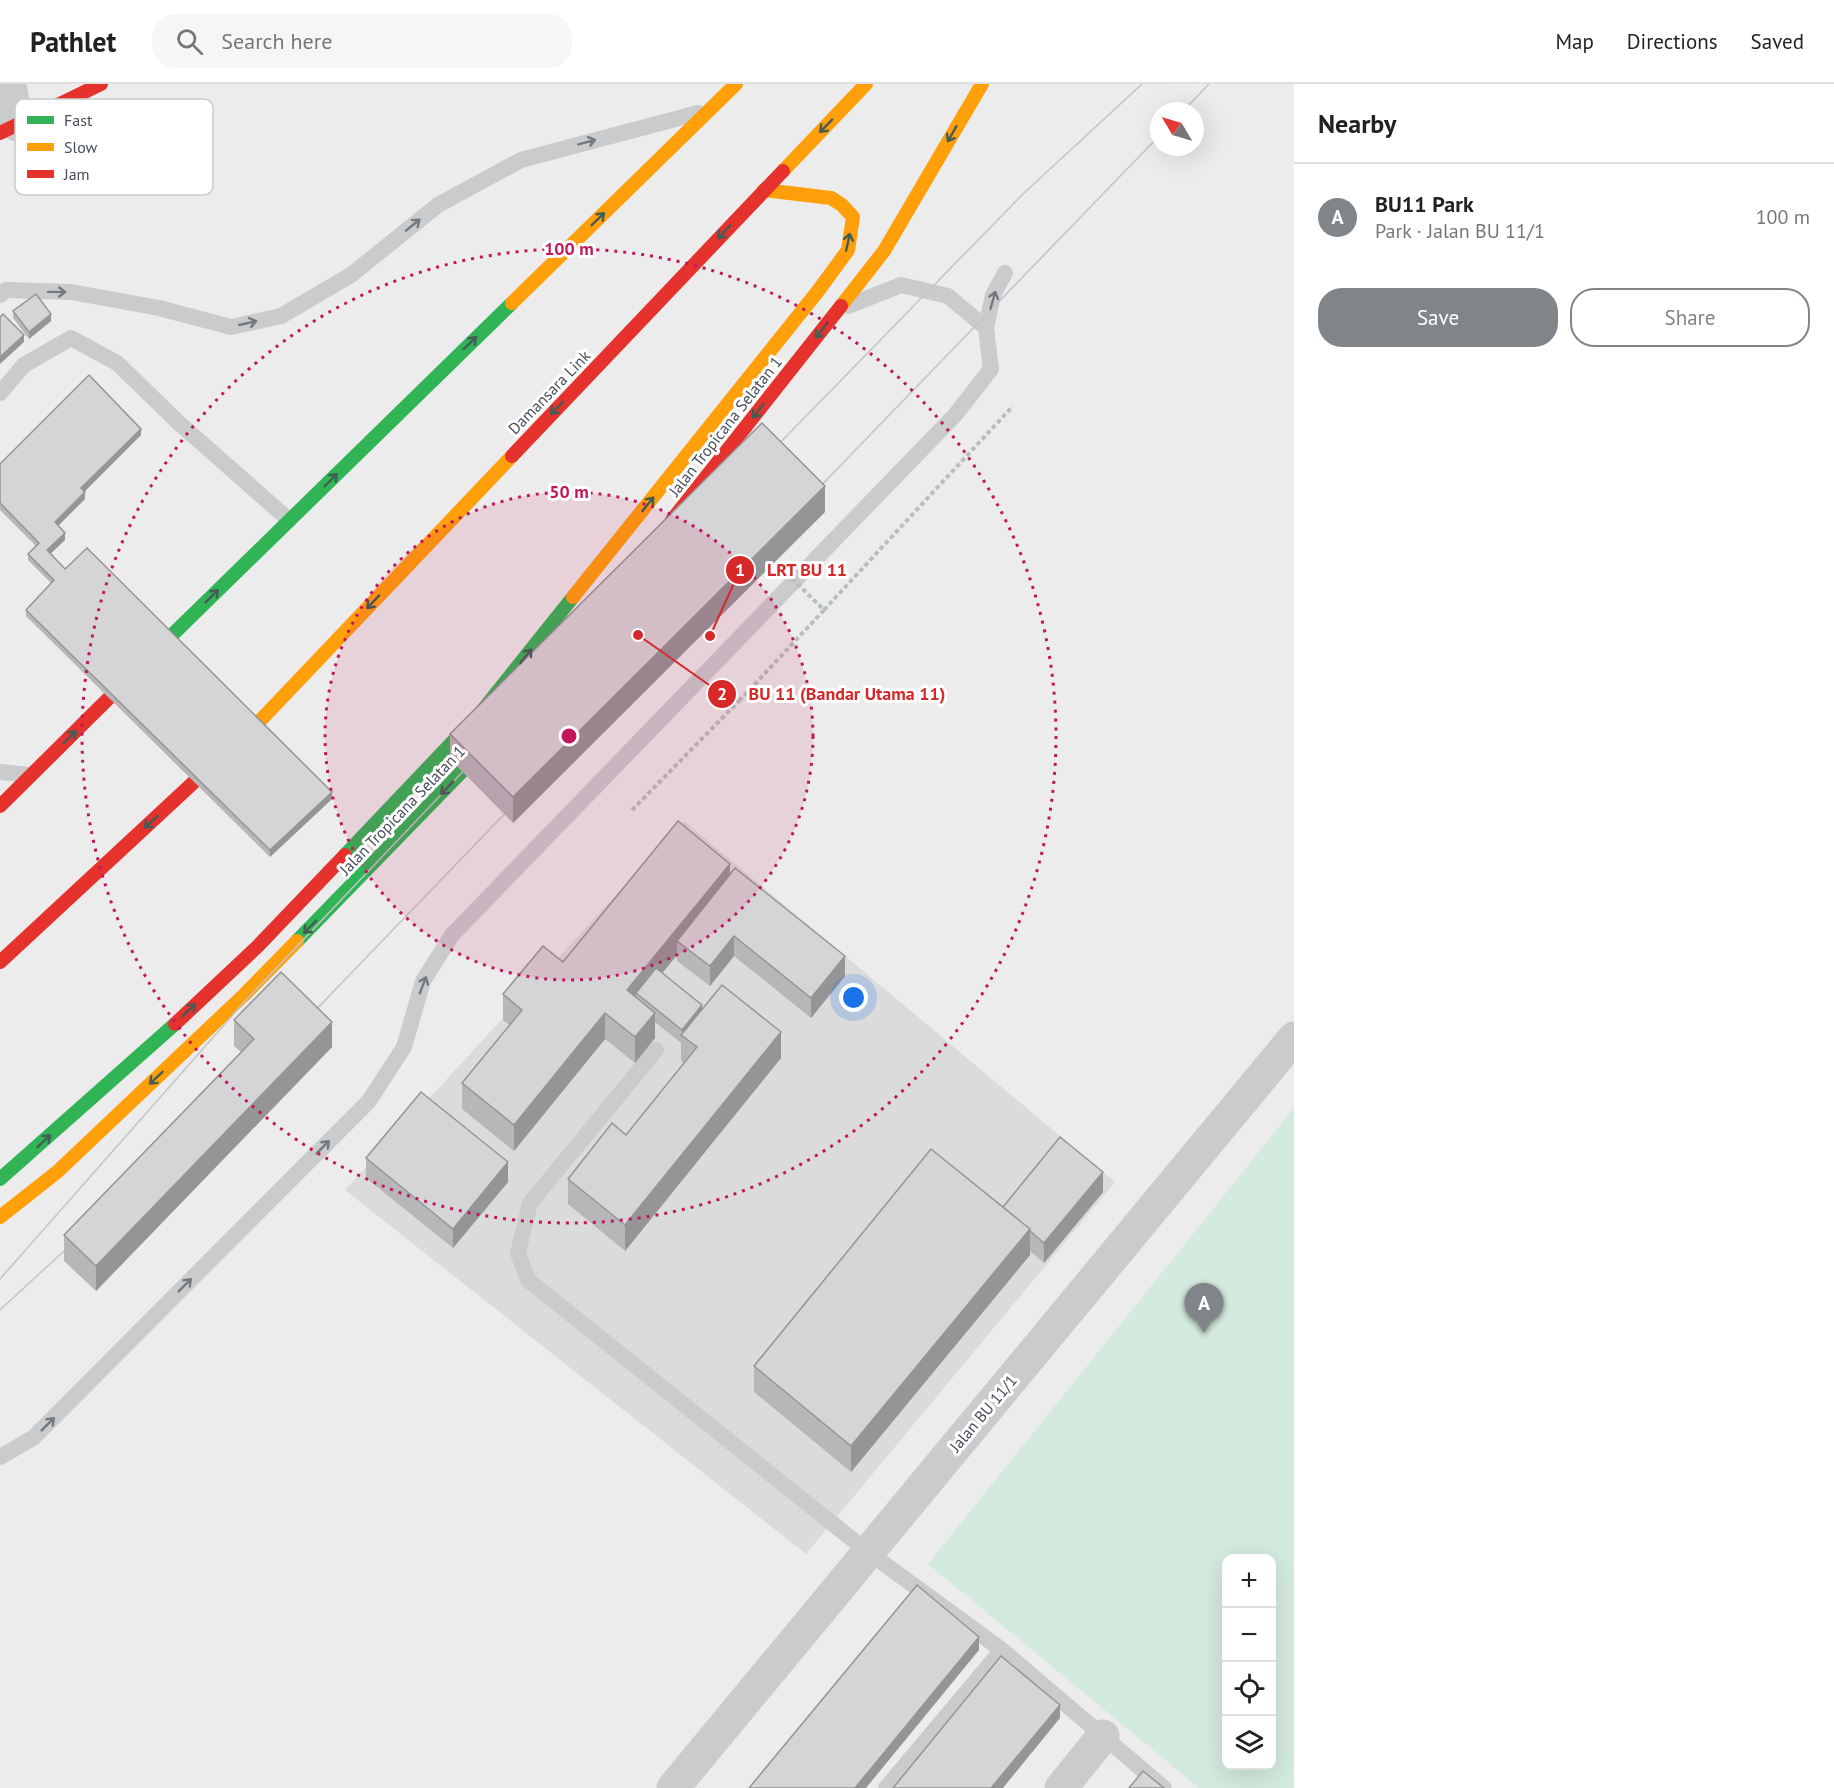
<!DOCTYPE html>
<meta charset="utf-8">
<style>
:root{--surface:#fff;--page:#f6f6f6;--text:#222;--muted:#767676;--line:#e0e0e0;--accent:#80858a}
body{margin:0;font-family:"PT Sans",sans-serif;background:var(--page);color:var(--text)}
.controls{position:absolute;right:18px;bottom:18px;display:grid;overflow:hidden;border-radius:12px;box-shadow:0 6px 24px #0002}
.controls button{width:54px;height:54px;display:grid;place-items:center;padding:0;border:0;border-bottom:2px solid var(--line);background:var(--surface);color:var(--text);font:30px sans-serif}
.compass{position:absolute;left:1150px;top:18px;width:54px;height:54px;border-radius:50%;background:var(--surface);box-shadow:0 6px 24px #0002;rotate:308deg}
.you{position:absolute;left:854px;top:914px;width:21px;height:21px;margin:-15px;border:4px solid #fff;border-radius:50%;background:#1a73e8;box-shadow:0 0 0 9px #1a73e833}
.badge{display:grid;place-items:center;width:39px;height:39px;border-radius:50%;background:var(--accent);color:#fff;font-size:20px;font-weight:700}
.pin{position:absolute;translate:-50% -50px;filter:drop-shadow(0 2px 3px #0008)}
.pin::after{content:'';position:absolute;top:32px;width:21px;height:18px;background:inherit;clip-path:polygon(0 0,100% 0,50% 100%)}
.list{margin:0;padding:0;list-style:none}
h2{display:flex;justify-content:space-between;align-items:center;height:78px;margin:0;padding:0 24px;font-size:26px}
h2 small{font-size:20px;font-weight:400;color:var(--muted)}
.list li{display:grid;grid-template-columns:39px 1fr auto;gap:18px;align-items:center;box-sizing:border-box;height:108px;padding:0 24px;border-top:2px solid var(--line)}
.list b{display:block;font-size:22px;white-space:nowrap}
.list p{margin:0;font-size:20px;white-space:nowrap;color:var(--muted)}
.list em{font-size:20px;font-style:normal;color:var(--muted)}
.actions{display:flex;gap:12px;padding:18px 24px}
.actions a{flex:1;padding:14px 0;border:2px solid var(--accent);border-radius:24px;text-align:center;font-size:21px;color:var(--accent)}
.actions .main{background:var(--accent);color:#fff}
.icon{flex:none;width:33px;height:33px;fill:none;stroke:currentColor;stroke-width:2;stroke-linecap:round;stroke-linejoin:round}
.map{position:relative;flex:none;width:1294px;height:1704px;overflow:hidden}
header{display:flex;align-items:center;gap:36px;box-sizing:border-box;height:84px;padding:0 30px;background:var(--surface);border-bottom:2px solid var(--line)}
header strong{font-size:28px}
nav{display:flex;gap:33px;margin-inline-start:auto;font-size:21px}
.search{width:420px;height:54px;background:var(--page);display:flex;align-items:center;gap:15px;box-sizing:border-box;padding:0 21px;border-radius:24px;color:var(--muted);font-size:22px}
main{display:flex}
aside{flex:1;background:var(--surface)}
.map>svg:first-child{display:block}
.education{fill:#dbdbdb}
.green{fill:#d3eade;fill-rule:evenodd}
.lines{fill:none;stroke-linecap:round;stroke-linejoin:round}
.path{stroke:#b7c0be;stroke-width:4;stroke-dasharray:4.5 3;stroke-linecap:butt}
.lane{stroke:#c9cbcd;stroke-width:16}
.street{stroke:#c9cbcd;stroke-width:33}
.fast{stroke:#30b455;stroke-width:14}
.slow{stroke:#ff9f0a;stroke-width:14}
.jam{stroke:#e5322d;stroke-width:14}
.tram{stroke:#c3c4c6;stroke-width:1.5}
.path-bridge{stroke:#b7c0be;stroke-width:4;stroke-dasharray:4.5 3;stroke-linecap:butt}
.wall{fill:#b7b6b9}
.shaded-wall{fill:#959496}
.building{fill:#d5d4d7;stroke:#959496;stroke-width:1.5}
.oneway{stroke:#435c56}
.oneway2{stroke:#747980}
.ring{fill:none;stroke:#c2185b;stroke-width:3;stroke-dasharray:3 6}
.labels{text-anchor:middle;stroke-width:6;stroke-linejoin:round;paint-order:stroke}
.street-label{font-size:16px;fill:#464d56;stroke:#fff}
.key{fill:#fff;stroke:#c8cacc;stroke-width:1.5}
.key-label{font-size:16px;fill:#464d56}
.centre{fill:#c2185b;stroke:#fff;stroke-width:3}
.ring-label{font-size:18px;text-anchor:middle;font-weight:bold;fill:#c2185b;stroke:#fff;stroke-width:6;stroke-linejoin:round;paint-order:stroke}
.leader{fill:none;stroke:#d62828;stroke-width:2}
.callout-dot{fill:#d62828;stroke:#fff;stroke-width:2}
.mark-label{font-size:18px;text-anchor:middle;font-weight:bold;fill:#fff}
.callout-label{font-size:18px;text-anchor:middle;font-weight:bold;fill:#d62828;stroke:#fff;stroke-width:6;stroke-linejoin:round;paint-order:stroke}
</style>
<header>
<strong>Pathlet</strong>
<div class="search"><svg class="icon" aria-label="search" viewBox="0 0 24 24"><circle cx="10" cy="10" r="6"/><path d="M15 15l6 6"/></svg>Search here</div>
<nav><a>Map</a><a>Directions</a><a>Saved</a></nav>
</header>
<main>
<div class="map">
<svg width="1294" height="1704" viewBox="0 0 1294 1704">
<rect width="100%" height="100%" fill="#edecec"/>
<path class="education" d="M684,737l431,361 -309,372 -461,-364z"/>
<path class="green" d="M1294,1024v680h-95l-271,-224zM1226,1474h46v208h-46z"/>
<g class="lines">
<path class="path" d="M824,526l189,-204
M632,726l107,-109"/>
<path class="lane" d="M0,211l6,-5 65,2 88,16 72,19 50,-11 70,-41 87,-70 83,-45 177,-47
M986,244l7,-33 12,-22
M0,309l24,-28 47,-27 46,25 63,61 109,96
M0,688l30,3
M656,966l-126,153 -12,50 10,27 340,272 134,98 162,138
M0,1373l33,-19 336,-337 35,-54 19,-66 29,-46 503,-520 36,-46 -5,-41 -38,-32 -47,-11 -53,21
M886,1704l116,-138"/>
<path class="street" d="M10,0l7,41
M673,1704l621,-750
M1061,1704l42,-52"/>
<path class="fast" d="M170,553l342,-334
M345,771l137,-144 91,-114
M297,857l175,-180 20,-24
M0,1095l175,-155"/>
<path class="slow" d="M783,87l83,-87
M512,219l224,-219
M841,222l43,-55 98,-167
M573,513l245,-306 30,-41 5,-33 -11,-12 -11,-7 -67,-8
M257,640l255,-268
M0,1133l57,-45 188,-178 52,-53"/>
<path class="jam" d="M0,49l101,-49
M512,372l271,-285
M672,436l169,-214
M0,722l109,-108
M0,878l194,-180
M175,940l83,-78 87,-91"/>
<path class="tram" d="M1183,27l26,-27
M769,370l254,-260 119,-110
M811,412l348,-360
M307,935l210,-218
M0,1195l246,-279 227,-239
M0,1226l77,-71"/>
<path class="path-bridge" d="M739,617l85,-91 -52,-51"/>
</g>
<path class="wall" d="M13,227l38,10 -22,18 -16,-21z
M141,351l-56,56v8l-27,26 7,15 -15,14 15,15 267,230 -62,58 -244,-241v-6l25,-27 -23,-23v-6l8,-8 -36,-36v-46z
M825,428l-312,311 -63,-64v-25z
M730,790l115,102 -34,42 -77,-62 -24,30 -33,-25v-6l-15,18 40,36 79,49 -156,193 -57,-47v-25l58,-44 58,-72 -3,-2v-18l-26,-21v16l-20,25 -30,-24 -91,112 -52,-42v-26l48,-58 -7,-5v-26z
M234,936l98,27 -236,244 -32,-30v-26l177,-183 -7,-6z
M366,1074l142,24 -55,66 -87,-70z
M1103,1108l-59,71 -14,-12v4l-179,217 -97,-80v-26l249,-159z"/>
<path class="shaded-wall" d="M51,230v7l-22,18v-7z
M24,251v7l-24,22v-7z
M141,345v6l-60,60v-7z
M825,402v26l-312,311v-26z
M85,408v7l-30,30v-7z
M65,449v7l-18,17v-7z
M332,708v7l-62,58v-7z
M730,780v26l-53,51v14l-35,43 -6,-5v13l-9,-16z
M734,852v20l-24,30v-20z
M845,872v20l-34,42v-20z
M702,921v14l-20,17v-6z
M605,929v26l-91,112v-26z
M655,929v25l-20,25v-26z
M332,938v25l-236,244v-25z
M781,948v26l-156,193v-26z
M508,1078v20l-55,66v-19z
M1103,1088v20l-59,71v-20z
M1030,1145v26l-179,217v-26z
M979,1553v13l-113,138h-11z
M1060,1621v13l-57,70h-12z"/>
<path class="building" d="M36,210l15,20 -22,18 -16,-21z
M3,230l21,21 -24,22v-40z
M89,291l52,54 -60,59 4,4 -30,30 10,11 -18,17 18,19 22,-21 245,244 -62,58 -244,-240 28,-30 -26,-26 11,-11 -39,-40v-39z
M762,339l63,63 -312,311 -63,-63z
M678,737l52,43 -103,126 28,23 -20,24 -30,-24 -91,112 -52,-42 60,-73 -19,-16 40,-48 20,16z
M735,784l110,88 -34,42 -77,-62 -24,30 -33,-25z
M656,884l46,37 -20,25 -46,-37z
M281,888l51,50 -236,244 -32,-31 190,-196 -20,-19z
M722,901l59,47 -156,193 -57,-46 44,-56 14,12 71,-88 -16,-12z
M421,1008l87,70 -55,67 -87,-71z
M1060,1053l43,35 -59,71 -14,-12v-2l-27,-22z
M931,1065l99,80 -179,217 -97,-80z
M917,1501l62,52 -124,151h-106z
M1001,1572l59,49 -69,83h-98z
M1143,1687l21,17h-35z"/>
<defs><path id="oneway-shaft" d="M-6 0H5M1.5-3L5.5 0L1.5 3" fill="none" stroke-width="1.6" stroke-linecap="round" stroke-linejoin="round" transform="scale(1.5)"/></defs>
<g class="oneway">
<use href="#oneway-shaft" transform="translate(826 42) rotate(134)"/>
<use href="#oneway-shaft" transform="translate(952 50) rotate(120)"/>
<use href="#oneway-shaft" transform="translate(598 135) rotate(-44)"/>
<use href="#oneway-shaft" transform="translate(724 148) rotate(133)"/>
<use href="#oneway-shaft" transform="translate(848 158) rotate(-78)"/>
<use href="#oneway-shaft" transform="translate(821 247) rotate(128)"/>
<use href="#oneway-shaft" transform="translate(470 259) rotate(-44)"/>
<use href="#oneway-shaft" transform="translate(557 324) rotate(134)"/>
<use href="#oneway-shaft" transform="translate(758 327) rotate(128)"/>
<use href="#oneway-shaft" transform="translate(331 396) rotate(-44)"/>
<use href="#oneway-shaft" transform="translate(648 420) rotate(-51)"/>
<use href="#oneway-shaft" transform="translate(212 512) rotate(-45)"/>
<use href="#oneway-shaft" transform="translate(373 518) rotate(133)"/>
<use href="#oneway-shaft" transform="translate(526 572) rotate(-51)"/>
<use href="#oneway-shaft" transform="translate(70 653) rotate(-44)"/>
<use href="#oneway-shaft" transform="translate(447 704) rotate(134)"/>
<use href="#oneway-shaft" transform="translate(151 738) rotate(137)"/>
<use href="#oneway-shaft" transform="translate(310 843) rotate(134)"/>
<use href="#oneway-shaft" transform="translate(189 926) rotate(-43)"/>
<use href="#oneway-shaft" transform="translate(156 994) rotate(137)"/>
<use href="#oneway-shaft" transform="translate(44 1057) rotate(-42)"/>
</g>
<g class="oneway2">
<use href="#oneway-shaft" transform="translate(587 58) rotate(-15)"/>
<use href="#oneway-shaft" transform="translate(413 141) rotate(-39)"/>
<use href="#oneway-shaft" transform="translate(57 208) rotate(1)"/>
<use href="#oneway-shaft" transform="translate(993 216) rotate(-74)"/>
<use href="#oneway-shaft" transform="translate(248 239) rotate(-13)"/>
<use href="#oneway-shaft" transform="translate(423 901) rotate(-69)"/>
<use href="#oneway-shaft" transform="translate(323 1063) rotate(-45)"/>
<use href="#oneway-shaft" transform="translate(185 1201) rotate(-45)"/>
<use href="#oneway-shaft" transform="translate(48 1340) rotate(-45)"/>
</g>
<circle cx="569" cy="652" r="244" fill="#c2185b" fill-opacity=".12"/>
<g class="ring">
<circle cx="569" cy="652" r="244"/>
<circle cx="569" cy="652" r="487"/>
</g>
<g class="labels">
<g class="street-label">
<text transform="translate(549 308) rotate(-46)" y="6">Damansara Link</text>
<text transform="translate(725 342) rotate(-52)" y="6">Jalan Tropicana Selatan 1</text>
<text transform="translate(402 726) rotate(-46)" y="6">Jalan Tropicana Selatan 1</text>
<text transform="translate(983 1329) rotate(-50)" y="6">Jalan BU 11/1</text>
</g>
</g>
<rect x="15" y="15" width="198" height="96" rx="9" class="key"/>
<rect x="27" y="32" width="27" height="8" fill="#30b455"/>
<rect x="27" y="59" width="27" height="8" fill="#ff9f0a"/>
<rect x="27" y="86" width="27" height="8" fill="#e5322d"/>
<g class="key-label">
<text x="64" y="42">Fast</text>
<text x="64" y="69">Slow</text>
<text x="64" y="96">Jam</text>
</g>
<circle cx="569" cy="652" r="9" class="centre"/>
<g class="ring-label">
<text x="569" y="171">100 m</text>
<text x="569" y="414">50 m</text>
</g>
<path class="leader" d="M710 552L740 486M638 551L722 610"/>
<g class="callout-dot">
<circle cx="710" cy="552" r="6"/>
<circle cx="638" cy="551" r="6"/>
<circle cx="740" cy="486" r="15"/>
<circle cx="722" cy="610" r="15"/>
</g>
<g class="mark-label">
<text x="740" y="492">1</text>
<text x="722" y="616">2</text>
</g>
<g class="callout-label">
<text x="807" y="492">LRT BU 11</text>
<text x="847" y="616">BU 11 (Bandar Utama 11)</text>
</g>
</svg>
<div class="controls">
<button>+</button>
<button>−</button>
<button><svg class="icon" aria-label="locate" viewBox="0 0 24 24"><circle cx="12" cy="12" r="6"/><path d="M12 2v4M12 18v4M2 12h4M18 12h4"/></svg></button>
<button><svg class="icon" aria-label="layers" viewBox="0 0 24 24"><path d="M12 4l9 5-9 5-9-5zM3 14l9 5 9-5"/></svg></button>
</div>
<svg class="compass" viewBox="-18 -18 36 36"><path d="M0-13l5 13h-10z" fill="#e53935"/><path d="M0 13l5-13h-10z" fill="#767676"/></svg>
<div class="you"></div>
<div class="pin badge" style="left:1204px;top:1249px">A</div>
</div>
<aside>
<h2>Nearby<small></small></h2>
<ul class="list">
<li><span class="badge">A</span><div><b>BU11 Park</b><p>Park · Jalan BU 11/1</p></div><em>100 m</em></li>
</ul>
<div class="actions"><a class="main">Save</a><a>Share</a></div>
</aside>
</main>
